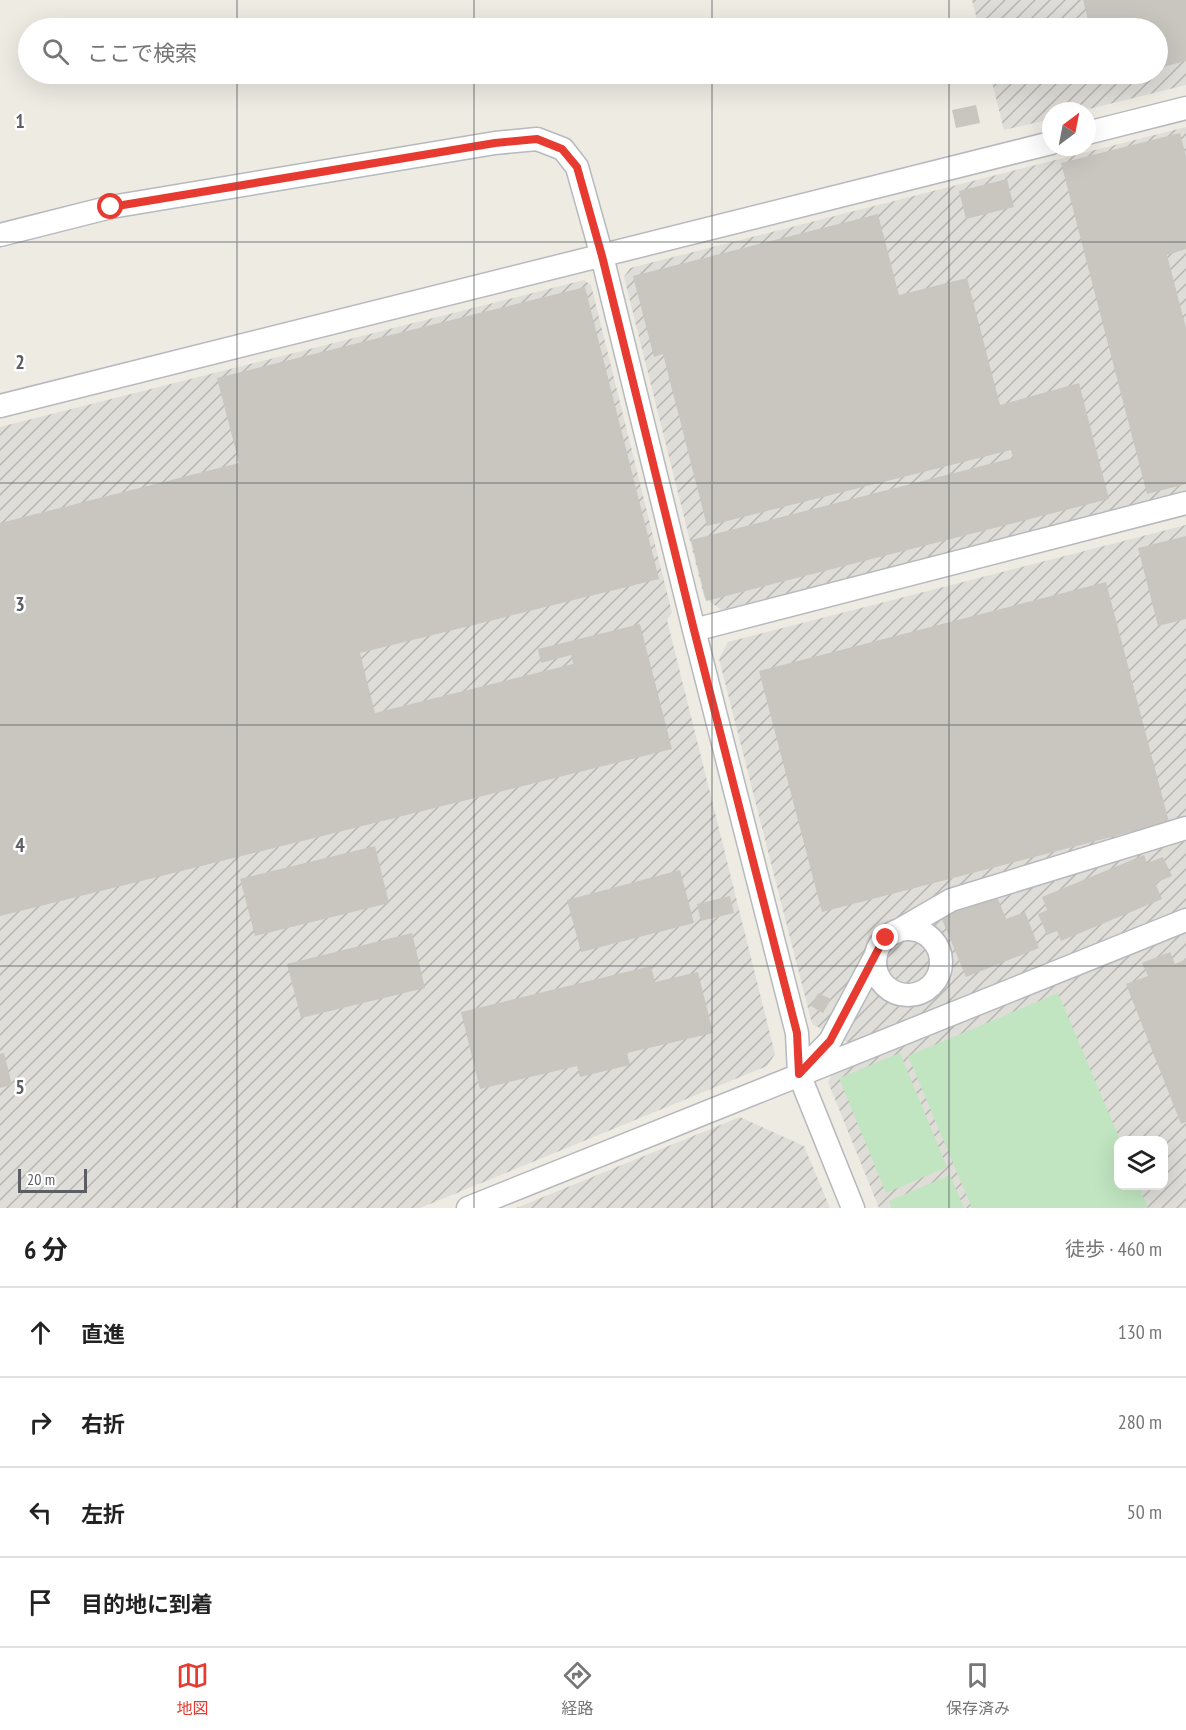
<!DOCTYPE html>
<html lang="ja">
<meta charset="utf-8">
<style>
:root{--surface:#fff;--page:#f2f2f2;--text:#222;--muted:#767676;--line:#e0e0e0;--accent:#e73a30}
body{margin:0;font-family:"PT Sans Narrow","Noto Sans JP",sans-serif;background:var(--page);color:var(--text)}
.controls{position:absolute;right:18px;bottom:18px;display:grid;overflow:hidden;border-radius:12px;box-shadow:0 6px 24px #0002}
.controls button{width:54px;height:54px;display:grid;place-items:center;padding:0;border:0;border-bottom:2px solid var(--line);background:var(--surface);color:var(--text);font:30px sans-serif}
.compass{position:absolute;left:1042px;top:102px;width:54px;height:54px;border-radius:50%;background:var(--surface);box-shadow:0 6px 24px #0002;rotate:32deg}
.scale{position:absolute;left:18px;bottom:15px;width:69px;box-sizing:border-box;padding-left:6px;border:3px solid #5b5f64;border-top:0;font-size:16px;line-height:21px;white-space:nowrap;color:#5b5f64;-webkit-text-stroke:4px #fff;paint-order:stroke}
.stop{position:absolute;width:18px;height:18px;margin:-14px;border:4px solid #e73a30;border-radius:50%;background:#fff}
.stop.end{background:#e73a30;border-color:#fff;box-shadow:0 2px 6px #0008}
.list{margin:0;padding:0;list-style:none}
h2{display:flex;justify-content:space-between;align-items:center;height:78px;margin:0;padding:0 24px;font-size:26px}
h2 small{font-size:20px;font-weight:400;color:var(--muted)}
.list li{display:grid;grid-template-columns:39px 1fr auto;gap:18px;align-items:center;box-sizing:border-box;height:90px;padding:0 24px;border-top:2px solid var(--line)}
.list b{display:block;font-size:22px;white-space:nowrap}
.list em{font-size:20px;font-style:normal;color:var(--muted)}
.icon{flex:none;width:33px;height:33px;fill:none;stroke:currentColor;stroke-width:2;stroke-linecap:round;stroke-linejoin:round}
.map{position:relative;flex:none;width:1186px;height:1208px;overflow:hidden}
.search{position:absolute;background:var(--surface);box-shadow:0 6px 24px #0002;left:18px;right:18px;top:18px;height:66px;display:flex;align-items:center;gap:15px;box-sizing:border-box;padding:0 21px;border-radius:33px;color:var(--muted);font-size:22px}
.sheet{height:438px;background:var(--surface)}
nav{display:flex;justify-content:space-around;align-items:center;box-sizing:border-box;height:84px;border-top:2px solid var(--line);background:var(--surface);font-size:16px;color:var(--muted)}
nav a{display:grid;justify-items:center;gap:3px}
nav .on{color:var(--accent)}
.map>svg:first-child{display:block}
.industrial{fill:url(#industrial-furrows);fill-rule:evenodd}
.pitch{fill:#c1e5c0}
.building{fill:#c9c6c0}
.lines{fill:none;stroke-linecap:round;stroke-linejoin:round}
.minor-casing{stroke:#b6b9bd;stroke-width:25}
.minor{stroke:#fff;stroke-width:22}
.route{stroke:#e73a30;stroke-width:8}
.grid{fill:none;stroke:#5b5f64;stroke-width:1.5;stroke-opacity:0.55}
.grid-label{font-size:20px;text-anchor:middle;font-weight:bold;fill:#5b5f64;stroke:#fff;stroke-width:5;stroke-linejoin:round;paint-order:stroke}
</style>
<div class="map">
<svg width="1186" height="1208" viewBox="0 0 1186 1208">
<defs>
<pattern id="industrial-furrows" width="10" height="10" patternUnits="userSpaceOnUse" patternTransform="scale(1.5)"><rect width="10" height="10" fill="#dfddd8"/><path d="M-1 1l2-2M0 10L10 0M9 11l2-2" fill="none" stroke="#b8b6b3"/></pattern>
</defs>
<rect width="100%" height="100%" fill="#eeebe3"/>
<path class="industrial" d="M972,0h214v85l-105,26h-30v8l-47,11 -14,-56h168v-46h-179z
M1186,127v367l-465,116 -17,-13 -80,-320 6,-9z
M584,280l7,5 81,328 -5,7 108,434 -8,12 -347,142h-420v-781z
M1186,525v383l-337,135 -37,-19 -93,-365 9,-17z
M1186,929v279h-307l-51,-126 5,-9zM1118,1140h46v46h-46z
M740,1117l64,29 26,62h-314z"/>
<path class="pitch" d="M1058,993l62,147h-2v46h21l9,22h-176l-64,-152z
M900,1053l47,114 -61,26 -47,-115z
M950,1175l14,33h-72l-3,-7z"/>
<path class="building" d="M1083,0h103v61l-28,7v-40h-68z
M976,105l4,18 -24,5 -4,-18z
M1180,133l6,24v92l-19,6 19,73v156l-39,10 -86,-331z
M1007,179l7,28 -48,12 -7,-28z
M878,214l21,81 68,-17 33,127 79,-22 30,116 -403,102 -15,-61 322,-82 -2,-8 -304,76 -44,-172 -9,3 -21,-81z
M585,287l74,292 -299,74 15,60 198,-49 -2,-9 -30,8 -3,-14 102,-25 32,125 -672,167v-393l239,-60 -22,-85z
M1186,536v83l-28,7 -20,-78z
M1106,582l63,240 -347,90 -63,-241z
M375,846l14,57 -134,33 -15,-57z
M1144,855l3,8 16,-6 9,19 -17,7 7,16 -101,42 -4,-10 -10,4 -9,-21 9,-4 -5,-13z
M680,870l14,53 -113,29 -14,-52z
M996,894l10,25 19,-7 14,36 -73,29 -25,-60z
M730,896l4,17 -33,8 -4,-17z
M412,933l13,55 -124,30 -14,-54z
M1170,952l5,12 11,-5v163l-5,2 -55,-140 22,-8 -6,-13z
M651,966l4,16 43,-10 15,61 -86,20 3,12 -50,12 -3,-11 -97,23 -19,-77z
M818,993l13,6 -8,14 -12,-7z
M4,1053l8,32 -12,3v-34z"/>
<g class="lines">
<defs>
<path id="minor" d="M1087,133l99,-25
M0,235l111,-28 384,-64 42,-4 26,10 14,18 25,89 92,374 103,403 2,41 54,134
M0,406l1051,-263
M694,630l492,-127
M875 962a33 33 0 1 1 66 0a33 33 0 1 1-66 0Z
M894,933l57,-33 235,-72
M804,1068l26,-27 46,-86
M468,1208l718,-288"/>
</defs>
<use href="#minor" class="minor-casing"/>
<use href="#minor" class="minor"/>
</g>
<g class="lines">
<path class="route" d="M111,207l384,-64 42,-4 25,10 15,18 25,89 92,374 103,403 2,41 31,-33 50,-95 6,-8"/>
</g>
<path class="grid" d="M237,0v28M474,0v28M712,0v28M949,0v28M237,74v1134M474,74v1134M712,74v1134M949,74v1134M0,242h1186M0,483h1186M0,725h1186M0,966h1186"/>
<g class="grid-label">
<text x="20" y="128">1</text>
<text x="20" y="369">2</text>
<text x="20" y="611">3</text>
<text x="20" y="852">4</text>
<text x="20" y="1094">5</text>
</g>
</svg>
<div class="controls">
<button><svg class="icon" aria-label="layers" viewBox="0 0 24 24"><path d="M12 4l9 5-9 5-9-5zM3 14l9 5 9-5"/></svg></button>
</div>
<svg class="compass" viewBox="-18 -18 36 36"><path d="M0-13l5 13h-10z" fill="#e53935"/><path d="M0 13l5-13h-10z" fill="#767676"/></svg>
<div class="scale">20 m</div>
<div class="stop" style="left:111px;top:207px"></div>
<div class="stop end" style="left:886px;top:938px"></div>
<div class="search"><svg class="icon" aria-label="search" viewBox="0 0 24 24"><circle cx="10" cy="10" r="6"/><path d="M15 15l6 6"/></svg>ここで検索</div>
</div>
<section class="sheet">
<h2>6 分<small>徒歩 · 460 m</small></h2>
<ul class="list">
<li><svg class="icon" aria-label="ahead" viewBox="0 0 24 24"><path d="M12 20V5M6 11l6-6 6 6"/></svg><div><b>直進</b></div><em>130 m</em></li>
<li><svg class="icon" aria-label="right" viewBox="0 0 24 24"><path d="M7 20v-9h11M14 6l5 5-5 5"/></svg><div><b>右折</b></div><em>280 m</em></li>
<li><svg class="icon" aria-label="left" viewBox="0 0 24 24"><path d="M17 20v-9H6M10 6l-5 5 5 5"/></svg><div><b>左折</b></div><em>50 m</em></li>
<li><svg class="icon" aria-label="arrive" viewBox="0 0 24 24"><path d="M6 21V4h12l-3 4 3 4H6"/></svg><div><b>目的地に到着</b></div></li>
</ul>
</section>
<nav>
<a class="on"><svg class="icon" aria-label="map" viewBox="0 0 24 24"><path d="M3 6l6-2 6 2 6-2v14l-6 2-6-2-6 2zM9 4v14M15 6v14"/></svg>地図</a>
<a><svg class="icon" aria-label="directions" viewBox="0 0 24 24"><path d="M12 3l9 9-9 9-9-9zM9 14v-3h6M13 9l2 2-2 2"/></svg>経路</a>
<a><svg class="icon" aria-label="saved" viewBox="0 0 24 24"><path d="M7 4h10v16l-5-4-5 4z"/></svg>保存済み</a>
</nav>
